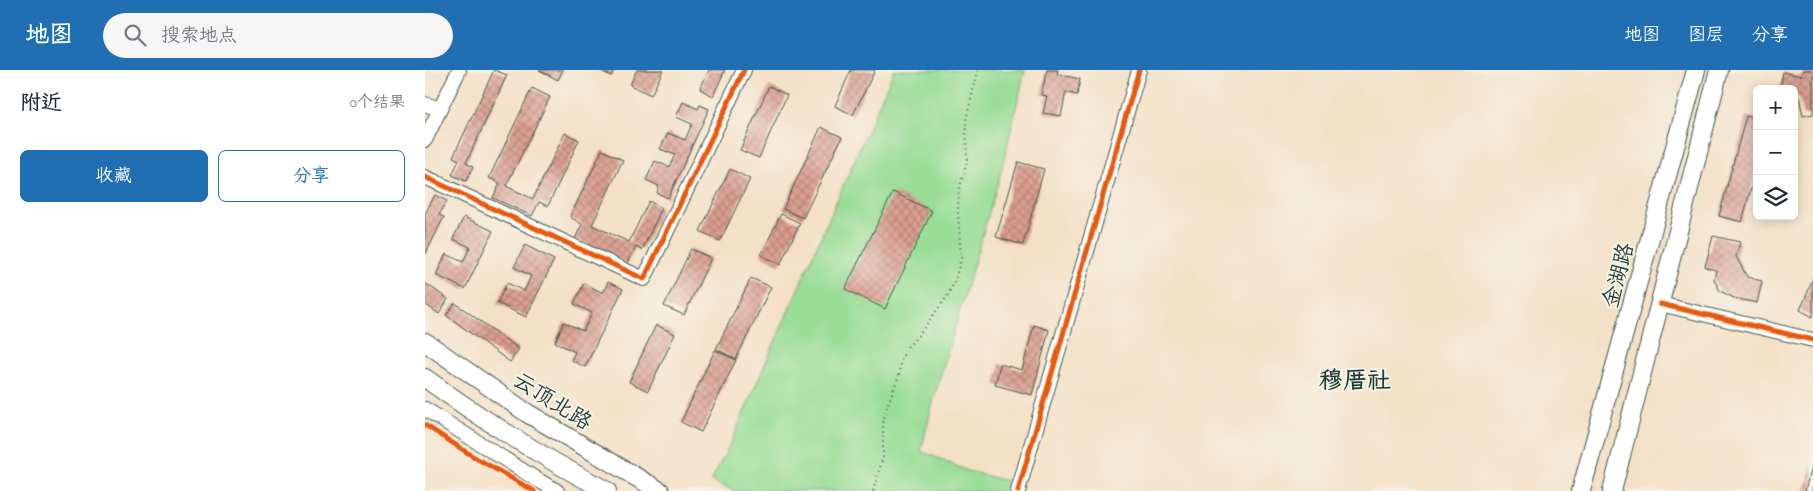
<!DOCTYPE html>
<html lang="zh">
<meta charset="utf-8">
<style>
:root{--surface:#fff;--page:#f6f6f7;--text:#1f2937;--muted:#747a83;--line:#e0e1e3;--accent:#1f6fb2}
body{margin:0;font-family:"Indie Flower","LXGW WenKai TC",sans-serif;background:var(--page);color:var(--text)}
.controls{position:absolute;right:15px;top:15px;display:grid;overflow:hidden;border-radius:8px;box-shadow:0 2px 12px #0003}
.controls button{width:45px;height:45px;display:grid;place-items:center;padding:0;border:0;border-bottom:1px solid var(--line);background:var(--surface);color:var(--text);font:25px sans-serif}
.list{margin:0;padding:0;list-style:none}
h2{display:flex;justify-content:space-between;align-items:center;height:65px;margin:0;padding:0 20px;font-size:21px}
h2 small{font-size:16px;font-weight:400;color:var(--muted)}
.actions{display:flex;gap:10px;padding:15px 20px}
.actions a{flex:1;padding:11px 0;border:1px solid var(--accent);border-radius:8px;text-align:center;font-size:18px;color:var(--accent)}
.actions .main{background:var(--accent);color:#fff}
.icon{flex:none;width:28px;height:28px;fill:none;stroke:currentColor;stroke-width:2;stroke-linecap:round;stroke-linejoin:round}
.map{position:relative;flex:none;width:1388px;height:421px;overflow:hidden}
header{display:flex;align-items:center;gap:30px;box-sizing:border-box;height:70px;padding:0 25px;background:var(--accent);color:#fff}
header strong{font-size:24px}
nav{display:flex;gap:28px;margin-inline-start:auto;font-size:18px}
.search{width:350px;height:45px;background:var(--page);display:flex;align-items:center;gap:12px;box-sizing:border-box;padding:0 18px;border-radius:28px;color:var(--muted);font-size:19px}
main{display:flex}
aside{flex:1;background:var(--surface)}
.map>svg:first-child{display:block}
.green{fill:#99dd96;stroke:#5c8d65}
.building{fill:url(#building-cross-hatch)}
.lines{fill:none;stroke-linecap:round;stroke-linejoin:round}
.minor-casing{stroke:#3f554a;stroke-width:16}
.major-casing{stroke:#3f554a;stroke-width:20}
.path{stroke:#3f554a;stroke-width:2;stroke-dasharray:1 4;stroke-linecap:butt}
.minor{stroke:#fff;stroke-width:14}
.major{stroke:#fff;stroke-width:18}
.cycleway-casing{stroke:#f7f3e8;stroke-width:8}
.cycleway{stroke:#e8590c;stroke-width:5}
.labels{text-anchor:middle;stroke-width:4;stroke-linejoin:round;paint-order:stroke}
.street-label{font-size:22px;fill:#1f3d34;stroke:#f7f3e8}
.neighbourhood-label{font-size:24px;font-weight:bold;fill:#1f3d34;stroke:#f7f3e8}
</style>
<header>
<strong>地图</strong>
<div class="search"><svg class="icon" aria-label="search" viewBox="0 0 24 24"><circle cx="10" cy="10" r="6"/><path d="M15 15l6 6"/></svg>搜索地点</div>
<nav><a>地图</a><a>图层</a><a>分享</a></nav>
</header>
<main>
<aside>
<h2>附近<small>0个结果</small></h2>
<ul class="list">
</ul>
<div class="actions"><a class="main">收藏</a><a>分享</a></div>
</aside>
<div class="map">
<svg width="1388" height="421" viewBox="0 0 1388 421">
<defs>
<pattern id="building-cross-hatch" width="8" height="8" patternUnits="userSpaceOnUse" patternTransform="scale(1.25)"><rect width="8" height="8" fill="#db9e8f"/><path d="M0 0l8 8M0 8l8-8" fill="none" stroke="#b18276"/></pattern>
</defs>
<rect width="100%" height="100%" fill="#f7f3e8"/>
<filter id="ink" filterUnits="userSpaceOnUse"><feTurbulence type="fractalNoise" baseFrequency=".02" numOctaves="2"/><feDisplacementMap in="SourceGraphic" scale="10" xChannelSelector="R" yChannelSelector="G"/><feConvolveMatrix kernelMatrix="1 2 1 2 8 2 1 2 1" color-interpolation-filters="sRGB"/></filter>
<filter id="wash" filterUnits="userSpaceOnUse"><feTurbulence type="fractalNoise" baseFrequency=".0096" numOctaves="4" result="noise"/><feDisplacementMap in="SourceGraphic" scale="20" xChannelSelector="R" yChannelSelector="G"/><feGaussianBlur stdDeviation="1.12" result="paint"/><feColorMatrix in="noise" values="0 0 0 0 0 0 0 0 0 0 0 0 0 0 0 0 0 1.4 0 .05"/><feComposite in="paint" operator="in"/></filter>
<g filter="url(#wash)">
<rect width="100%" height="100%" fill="#f4e0c6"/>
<path class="green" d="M469,0h131l-24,102 -67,226 -13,53 47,20 42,11 -3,9h-272l-24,-10 20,-39z"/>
<g id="blocks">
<path class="building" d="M69,0l13,5 -41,88 7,4 -7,14 -14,-6 7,-15 -6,-3z
M114,0h24l-5,10z
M174,0h15l-3,6z
M212,0h26l-12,25 -21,-10z
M284,0h16l-12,26 -13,-7z
M426,0h24l-22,45 -18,-9z
M622,0h11l-1,4 23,5 -3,16 -11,-3 -5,24 -18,-3 4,-17 -6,-1z
M1378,0h10v44l-10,2 -4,-19 -5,-1v-7h-14l3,-17 18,4z
M344,16l18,9 -28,63 -19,-8z
M107,18l18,9 -44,89 27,13 32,-66 14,7 -31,66 -9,-4 -7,14 -39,-18 7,-15 -11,-5z
M258,32l15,7 2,-4 9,4 -41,89 -11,-5 2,-7 -13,-6 9,-19 14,6 6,-12 -15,-6 8,-16 17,7 7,-16 -16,-7z
M1321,46l11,3v47l-15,56 -23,-6z
M396,57l21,10 -39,81 -20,-9z
M177,80l21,10 -31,65 37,17 20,-41 13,7 -20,42 -6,-3 -9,17 -52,-25 7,-15 -12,-7z
M593,92l26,7 -21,76 -27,-8z
M305,99l20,10 -30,62 -20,-10z
M468,122l39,19 -47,98 -40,-20z
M10,125l12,6 -8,14 5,2 -19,38v-41z
M356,144l19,9 -20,42 -19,-10z
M39,147l29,14 -28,58 -29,-14 10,-21 17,8 7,-15 -17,-8z
M1288,166l27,6 -4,14 11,21 15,4 -5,22 -23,-5 -14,-7 -6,-12 2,-9 -11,-3z
M100,175l29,15 -28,57 -29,-14 10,-20 17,8 7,-15 -17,-9z
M266,179l20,9 -27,57 -20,-9z
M326,208l20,9 -35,72 -20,-10z
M1388,208v39l-13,-7 8,-18z
M183,212l15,7 -38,78 -14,-7 4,-8 -20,-10 9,-20 19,9 9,-18 -18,-9 10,-21 19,10z
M0,213l23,16 -9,15 -14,-10z
M30,233l64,46 -9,13 -64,-47z
M231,255l19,9 -27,57 -19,-9z
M609,255l15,5 -17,65 -37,-10 5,-21 22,6z
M290,280l21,10 -35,72 -20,-10z
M1387,393l1,28h-8z"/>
</g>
</g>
<g filter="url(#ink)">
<use href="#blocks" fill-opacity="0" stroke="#3f554a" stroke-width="1"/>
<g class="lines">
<defs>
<path id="minor" d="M0,34l15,5
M0,70l34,-70
M0,107l219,102 100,-209
M1235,234l153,36
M0,339l111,70 21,12
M593,421l121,-421"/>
<path id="major" d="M0,272l102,71 133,78
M0,308c58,42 119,80 182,113
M1156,421l115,-421
M1187,421l107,-421"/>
</defs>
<use href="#minor" class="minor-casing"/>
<use href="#major" class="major-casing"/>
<path class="path" d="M0,359l47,30 56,32
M448,421l10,-34v-35l3,-13 12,-31 3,-17 5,-13 10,-10 31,-41 8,-17 6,-22 -3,-46 1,-22 8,-28 -1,-42 12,-50"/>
<use href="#minor" class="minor"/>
<use href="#major" class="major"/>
<defs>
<path id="cycleway" d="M0,107l219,102 100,-209
M1235,234l153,36
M0,355l49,32 60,34
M593,421l121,-421"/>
</defs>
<use href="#cycleway" class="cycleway-casing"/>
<use href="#cycleway" class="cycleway"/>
</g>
</g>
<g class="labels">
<g class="street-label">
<text transform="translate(1192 205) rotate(-75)" y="8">金湖路</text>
<text transform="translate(128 330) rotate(32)" y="8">云顶北路</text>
</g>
<g class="neighbourhood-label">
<text x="930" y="318">穆厝社</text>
</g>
</g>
</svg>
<div class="controls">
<button>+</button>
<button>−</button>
<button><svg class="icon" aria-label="layers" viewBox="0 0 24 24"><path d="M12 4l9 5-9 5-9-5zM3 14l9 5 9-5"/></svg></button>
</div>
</div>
</main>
